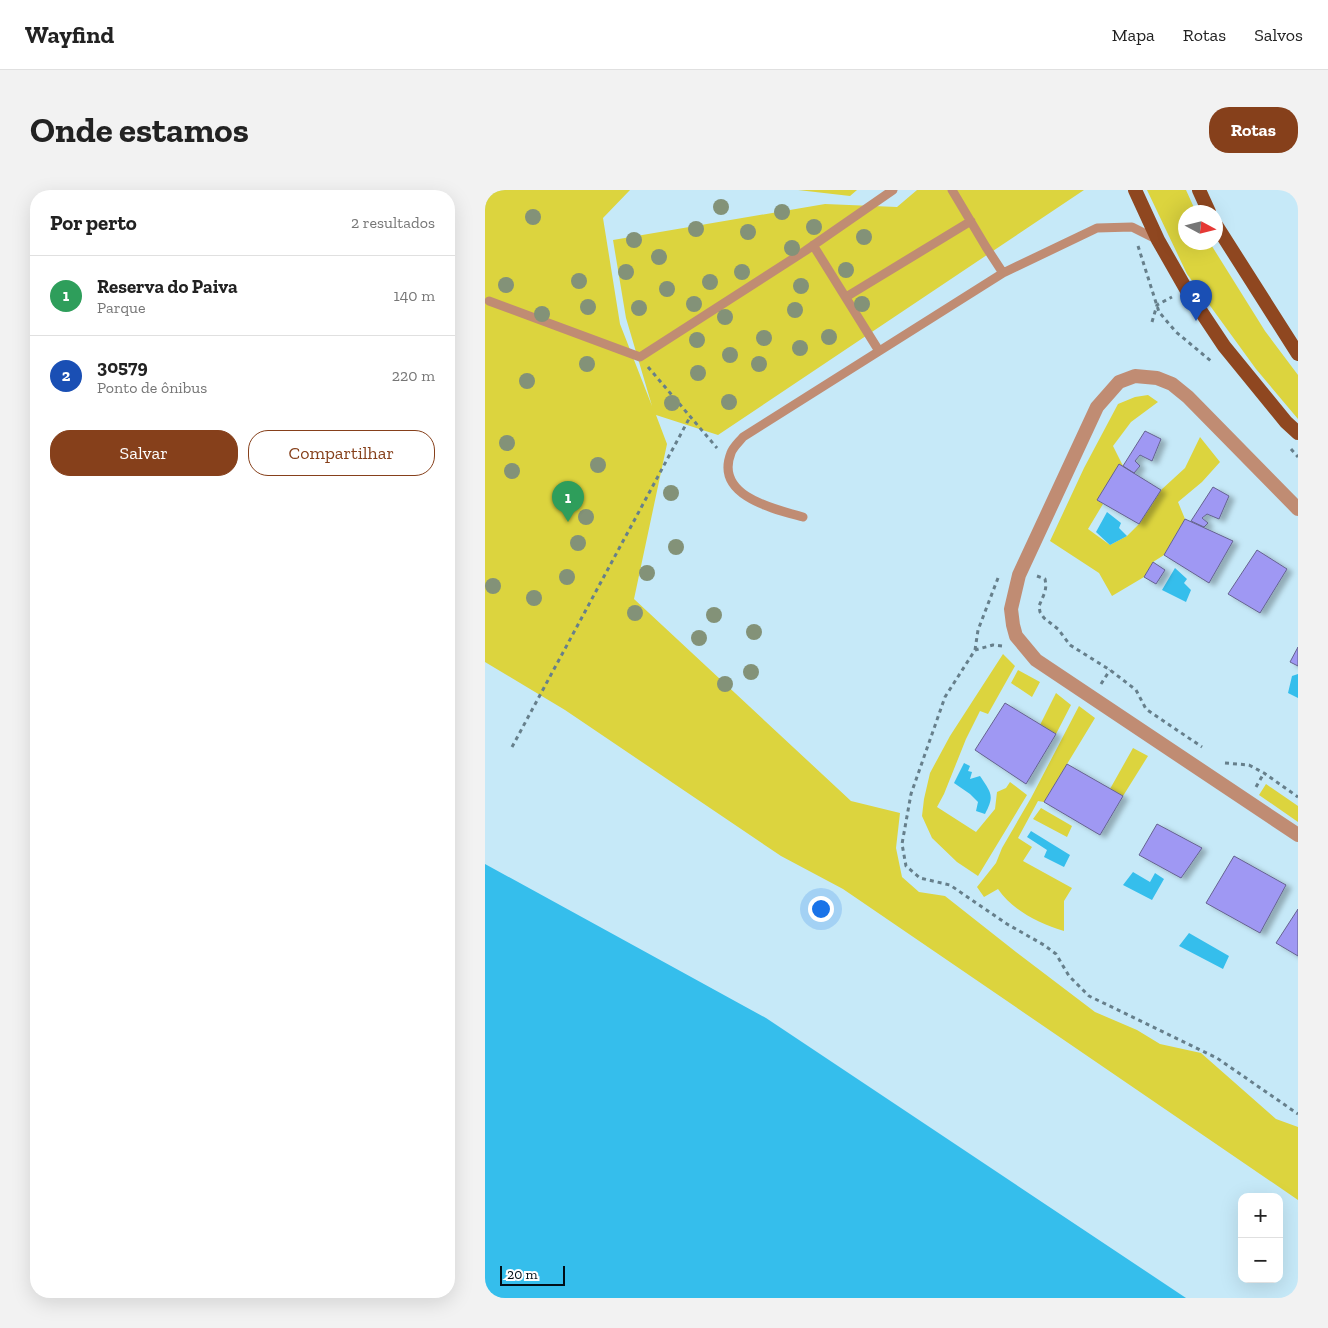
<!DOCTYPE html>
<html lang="pt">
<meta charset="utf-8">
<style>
:root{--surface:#fff;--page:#f2f2f2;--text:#222;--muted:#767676;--line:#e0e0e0;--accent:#86401b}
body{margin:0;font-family:"Zilla Slab",serif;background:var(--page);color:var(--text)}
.controls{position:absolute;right:15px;bottom:15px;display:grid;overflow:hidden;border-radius:10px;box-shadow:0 5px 20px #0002}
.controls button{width:45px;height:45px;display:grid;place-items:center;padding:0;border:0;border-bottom:1px solid var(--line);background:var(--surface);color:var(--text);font:25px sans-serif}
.compass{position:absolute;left:693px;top:15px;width:45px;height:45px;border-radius:50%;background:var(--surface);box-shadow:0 5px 20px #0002;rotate:97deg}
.scale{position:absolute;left:15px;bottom:12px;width:65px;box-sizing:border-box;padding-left:5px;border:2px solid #000e17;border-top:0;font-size:14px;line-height:18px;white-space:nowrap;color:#000e17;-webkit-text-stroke:4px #fff;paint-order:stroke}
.you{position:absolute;left:335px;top:718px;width:18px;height:18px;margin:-12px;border:4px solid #fff;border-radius:50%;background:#1a73e8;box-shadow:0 0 0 8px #1a73e833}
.badge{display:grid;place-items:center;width:32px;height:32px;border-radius:50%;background:var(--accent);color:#fff;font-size:16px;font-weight:700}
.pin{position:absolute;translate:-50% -41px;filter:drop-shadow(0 1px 2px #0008)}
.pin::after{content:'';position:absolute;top:26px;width:18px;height:15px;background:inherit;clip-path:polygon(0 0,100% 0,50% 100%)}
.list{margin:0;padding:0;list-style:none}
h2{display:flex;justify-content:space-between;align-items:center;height:65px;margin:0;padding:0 20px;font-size:21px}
h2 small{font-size:16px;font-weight:400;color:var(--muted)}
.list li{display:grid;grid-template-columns:32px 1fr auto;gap:15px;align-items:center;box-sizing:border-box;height:80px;padding:0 20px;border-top:1px solid var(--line)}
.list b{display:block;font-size:19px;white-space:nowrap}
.list p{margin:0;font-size:16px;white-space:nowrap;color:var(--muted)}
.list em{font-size:16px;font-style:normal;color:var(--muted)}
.actions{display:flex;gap:10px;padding:15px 20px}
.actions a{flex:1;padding:11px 0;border:1px solid var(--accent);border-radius:20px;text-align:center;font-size:18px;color:var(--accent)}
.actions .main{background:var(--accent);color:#fff}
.map{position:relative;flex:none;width:813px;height:1108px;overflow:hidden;border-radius:20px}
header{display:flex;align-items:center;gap:30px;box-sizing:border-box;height:70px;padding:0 25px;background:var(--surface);border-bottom:1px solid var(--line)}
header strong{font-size:24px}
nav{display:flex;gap:28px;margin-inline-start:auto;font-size:18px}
.intro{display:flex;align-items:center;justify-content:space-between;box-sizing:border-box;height:120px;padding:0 30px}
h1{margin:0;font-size:35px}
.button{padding:12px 22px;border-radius:20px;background:var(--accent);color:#fff;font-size:18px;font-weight:700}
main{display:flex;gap:30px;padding:0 30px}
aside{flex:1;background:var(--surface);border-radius:20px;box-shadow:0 5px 20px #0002}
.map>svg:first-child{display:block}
.green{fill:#dcd43e}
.water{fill:#35beec}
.building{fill:#9f98f3;stroke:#65628f;filter:url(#shadow)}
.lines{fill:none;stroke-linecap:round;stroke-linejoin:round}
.path{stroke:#667f8b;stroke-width:3;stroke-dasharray:4 4;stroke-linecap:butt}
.service{stroke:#c08c73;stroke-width:9}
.minor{stroke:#c08c73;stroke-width:14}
.primary{stroke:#8f4720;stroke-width:14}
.tree{fill:#839278}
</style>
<header>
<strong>Wayfind</strong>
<nav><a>Mapa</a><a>Rotas</a><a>Salvos</a></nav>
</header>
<div class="intro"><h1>Onde estamos</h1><a class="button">Rotas</a></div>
<main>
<aside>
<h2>Por perto<small>2 resultados</small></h2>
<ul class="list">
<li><span class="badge" style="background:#2e9e5b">1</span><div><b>Reserva do Paiva</b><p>Parque</p></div><em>140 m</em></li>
<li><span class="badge" style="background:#1a4fb4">2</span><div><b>30579</b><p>Ponto de ônibus</p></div><em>220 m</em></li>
</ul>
<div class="actions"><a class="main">Salvar</a><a>Compartilhar</a></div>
</aside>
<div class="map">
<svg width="813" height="1108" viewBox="0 0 813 1108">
<defs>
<filter id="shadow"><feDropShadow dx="5.5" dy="3" stdDeviation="2.5" flood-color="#0004"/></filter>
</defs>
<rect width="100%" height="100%" fill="#c6e9f8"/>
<path class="green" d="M0,0h145l-27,28 17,106 32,82 -26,-88 -13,-78 212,-36 72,3 20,-17h167l-366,245 -62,-20 11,29 -33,155 217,202 49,12 -4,35 6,29 17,15 26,4 71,56 79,60 42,18 23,14 41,9 75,66 22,8v73l-455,-311 -62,-33 -216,-146 -80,-48z
M313,0h59l-7,6z
M662,0h39l10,22h-10v30l24,1 55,88 33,44v44l-42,-50 -69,-95z
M663,205l10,7 -27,20 -18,24 10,20 -26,34 6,4 -15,25 22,16 17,-9 12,-12 22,-34 24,-22 15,-31 20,25 -18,20 -24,20 7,17 -21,36 -11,7 -9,15 -32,19 -13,-23 -49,-32 34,-73 34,-64 17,-7z
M518,464l12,12 -27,48 -8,-3 -14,28 -22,55 -7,13 39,25 19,-23 2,-17 9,-4 4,-6 17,13 -49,81 -21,-14 -25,-24 -10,-22 2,-17 6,-26 20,-37z
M533,480l22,12 -8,15 -21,-14z
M571,503l15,12 -15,29 -16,-9z
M594,516l16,12 -51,84 -6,-1 -20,37 14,9 -9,14 49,27 -8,13v30c-25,-8 -51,-20 -66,-42l-14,8 -7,-10 19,-24 6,-15 29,-50z
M648,558l15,8 -25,40 -13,-7z
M781,594l32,22v16l-39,-27z
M556,618l31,18 -5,11 -34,-18z"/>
<path class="water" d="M622,322l14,11 -2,5 8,8 -17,9 -14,-13z
M690,378l12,11 -3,4 7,7 -5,12 -24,-12z
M813,484v24l-10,-5 4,-17z
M479,573l6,3 -2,5 4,1 -2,7 10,-3c11,17 15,19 5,38l-9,-3 2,-9 -8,-8 -16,-11z
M546,641l39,24 -6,12 -20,-10 3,-7 -20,-13z
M0,674l281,154 420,280h-701z
M648,682l17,10 5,-9 9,6 -12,21 -29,-15z
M704,743l40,23 -6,13 -44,-23z"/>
<path class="building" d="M660,241l16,8 -9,22 -12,-6 -5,6 5,5 -6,7 -11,-7z
M634,274l42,26 -22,34 -42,-24z
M728,297l16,9 -10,23 -12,-5 -5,4 6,5 -4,4 -13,-6z
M700,329l48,22 -24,42 -45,-28z
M772,360l30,19 -27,44 -32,-19z
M668,372l12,8 -9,14 -12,-7z
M813,457v19l-8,-4z
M520,513l51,31 -30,50 -51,-34z
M582,574l56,32 -23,39 -56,-33z
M672,634l45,24 -21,30 -42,-23z
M749,666l52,29 -26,48 -54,-30z
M813,719v47l-22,-13z"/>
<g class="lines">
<path class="path" d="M653,56l21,66 17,20 35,29
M667,132l5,-17 15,-8
M163,177l69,81
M806,259l7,8
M552,386l8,3 1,6 -1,7 -6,14 1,6 4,6 14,11 12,16 40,25 26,20 10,19 56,38
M517,456l-9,-1 -18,5 -30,47 -34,97 -9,50 4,22 14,12 30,7 57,39 37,21 12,9 13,22 20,20 128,62 81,56
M490,460l3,-20 20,-52
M616,494l9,-14
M27,557l178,-330
M740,573l24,2 15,8 34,24
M771,597l8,-14"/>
<path class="service" d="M328,55l66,106
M518,83l94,-45 35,-1 26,13
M361,107l125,-76
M4,111l151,56 165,-106 88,-61
M318,327c-29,-8 -89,-21 -72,-64 2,-6 8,-11 12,-16l260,-164 -17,-26 -34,-57"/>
<path class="minor" d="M813,319l-110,-112 -16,-13 -15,-6 -22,-2 -16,6 -22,25 -78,168 -8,34 2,16 3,11 20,24 262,175"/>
<path class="primary" d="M650,0l23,50 28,49 38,57 62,76 12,11
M714,0l10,22
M731,35l82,129"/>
</g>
<g class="tree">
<circle cx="236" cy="17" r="8"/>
<circle cx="297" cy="22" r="8"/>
<circle cx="48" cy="27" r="8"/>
<circle cx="329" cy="37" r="8"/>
<circle cx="211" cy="39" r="8"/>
<circle cx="263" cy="42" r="8"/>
<circle cx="379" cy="47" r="8"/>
<circle cx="149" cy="50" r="8"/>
<circle cx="307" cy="58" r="8"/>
<circle cx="174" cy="67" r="8"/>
<circle cx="361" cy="80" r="8"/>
<circle cx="141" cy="82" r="8"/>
<circle cx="257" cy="82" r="8"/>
<circle cx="94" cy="91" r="8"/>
<circle cx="225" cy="92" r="8"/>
<circle cx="21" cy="95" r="8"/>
<circle cx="316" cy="96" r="8"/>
<circle cx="182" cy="99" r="8"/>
<circle cx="209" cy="114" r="8"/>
<circle cx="377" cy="114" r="8"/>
<circle cx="103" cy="117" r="8"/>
<circle cx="154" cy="118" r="8"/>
<circle cx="310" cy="120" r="8"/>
<circle cx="57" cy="124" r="8"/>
<circle cx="240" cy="127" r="8"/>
<circle cx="344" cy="147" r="8"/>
<circle cx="279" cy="148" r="8"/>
<circle cx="212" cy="150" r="8"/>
<circle cx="315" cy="158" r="8"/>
<circle cx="245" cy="165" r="8"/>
<circle cx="102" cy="174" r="8"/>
<circle cx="274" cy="174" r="8"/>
<circle cx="213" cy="183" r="8"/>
<circle cx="42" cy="191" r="8"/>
<circle cx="244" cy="212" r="8"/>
<circle cx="187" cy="213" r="8"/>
<circle cx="22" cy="253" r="8"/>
<circle cx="113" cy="275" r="8"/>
<circle cx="27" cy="281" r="8"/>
<circle cx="186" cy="303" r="8"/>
<circle cx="101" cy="327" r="8"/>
<circle cx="93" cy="353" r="8"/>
<circle cx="191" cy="357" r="8"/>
<circle cx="162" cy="383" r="8"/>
<circle cx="82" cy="387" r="8"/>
<circle cx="8" cy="396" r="8"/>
<circle cx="49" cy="408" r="8"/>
<circle cx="150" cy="423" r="8"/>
<circle cx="229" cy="425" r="8"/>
<circle cx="269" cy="442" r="8"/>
<circle cx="214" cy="448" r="8"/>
<circle cx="266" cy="482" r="8"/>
<circle cx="240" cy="494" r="8"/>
</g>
</svg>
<div class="controls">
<button>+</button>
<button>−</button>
</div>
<svg class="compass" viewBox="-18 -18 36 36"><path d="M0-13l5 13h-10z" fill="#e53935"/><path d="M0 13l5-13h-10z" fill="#767676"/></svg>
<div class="scale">20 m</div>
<div class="you"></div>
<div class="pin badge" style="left:83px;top:332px;background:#2e9e5b">1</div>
<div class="pin badge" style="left:711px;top:131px;background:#1a4fb4">2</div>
</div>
</main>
